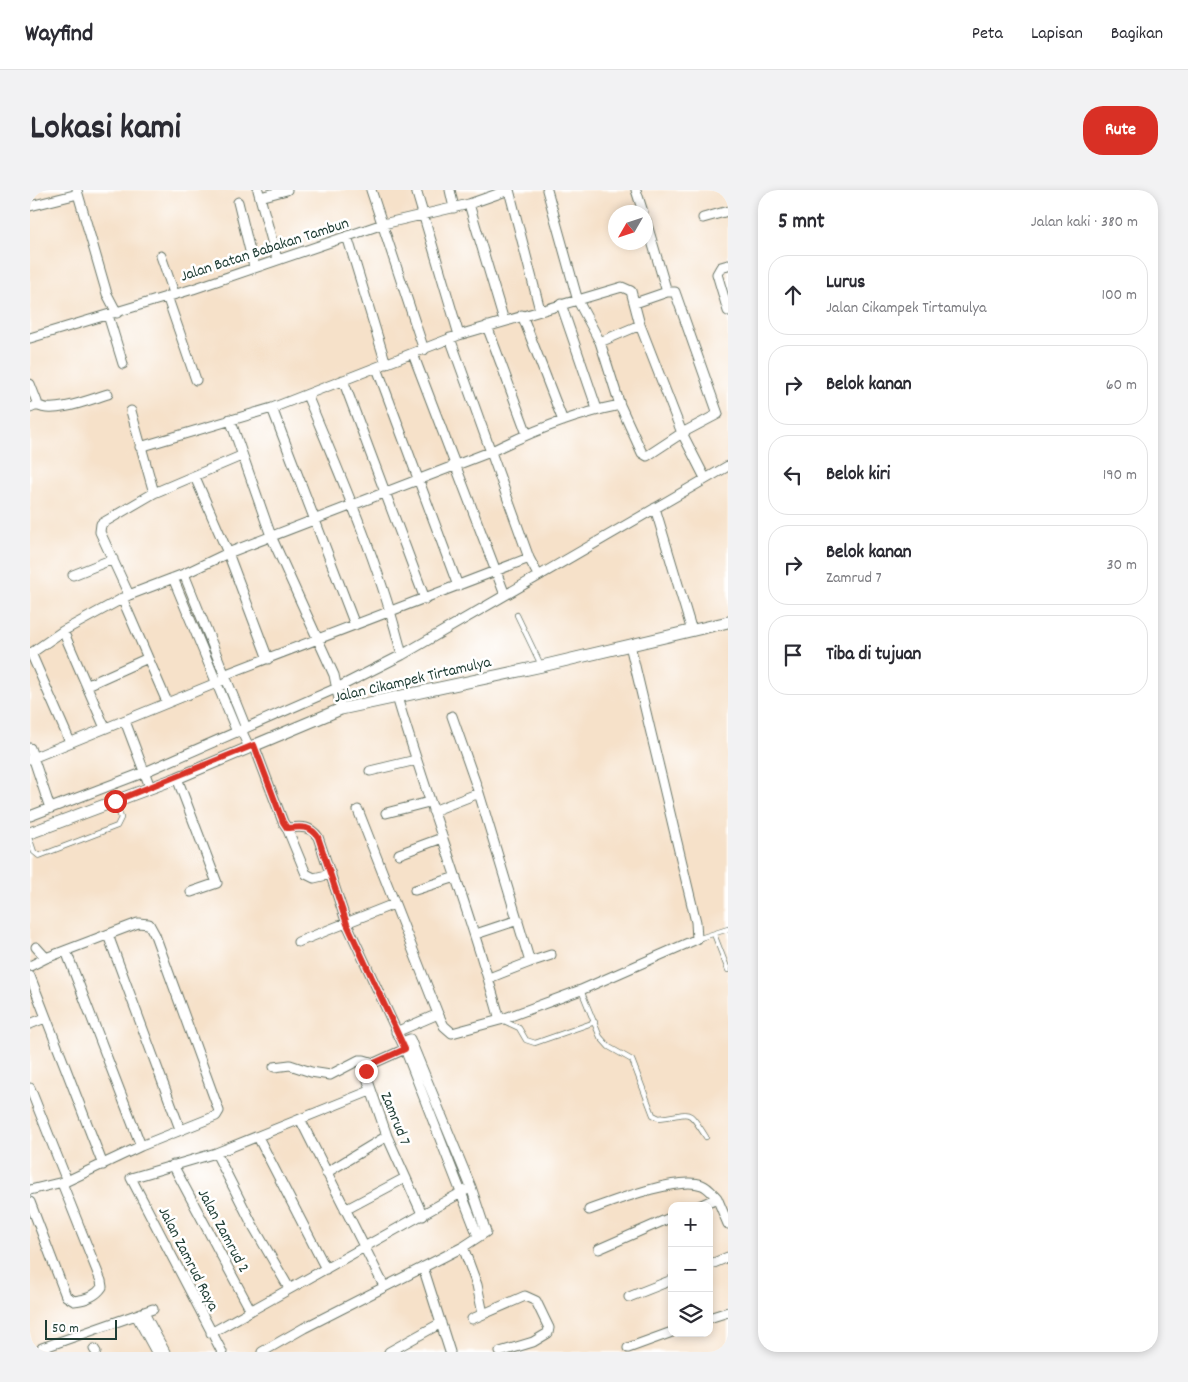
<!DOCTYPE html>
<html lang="id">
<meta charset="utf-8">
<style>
:root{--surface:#fff;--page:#f2f2f3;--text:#2b2b33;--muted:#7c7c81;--line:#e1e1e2;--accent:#d93025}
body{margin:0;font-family:Dekko,sans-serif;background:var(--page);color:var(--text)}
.controls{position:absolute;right:15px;bottom:15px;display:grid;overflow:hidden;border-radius:10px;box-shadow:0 2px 8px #0003}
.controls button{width:45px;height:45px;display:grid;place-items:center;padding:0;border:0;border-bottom:1px solid var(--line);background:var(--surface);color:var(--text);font:25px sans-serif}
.compass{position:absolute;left:578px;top:15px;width:45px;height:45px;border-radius:50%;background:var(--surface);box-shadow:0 2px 8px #0003;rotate:231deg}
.scale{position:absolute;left:15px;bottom:12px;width:72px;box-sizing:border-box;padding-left:5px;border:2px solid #1f3d34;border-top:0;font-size:14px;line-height:18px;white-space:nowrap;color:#1f3d34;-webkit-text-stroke:4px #fff;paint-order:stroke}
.stop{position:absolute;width:15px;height:15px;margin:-11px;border:4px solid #d93025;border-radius:50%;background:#fff}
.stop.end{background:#d93025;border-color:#fff;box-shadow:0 1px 5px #0008}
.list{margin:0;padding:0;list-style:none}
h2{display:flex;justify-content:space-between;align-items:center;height:65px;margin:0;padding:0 20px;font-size:21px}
h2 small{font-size:16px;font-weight:400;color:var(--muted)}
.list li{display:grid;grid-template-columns:32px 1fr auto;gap:15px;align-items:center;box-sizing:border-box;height:80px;margin:0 10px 10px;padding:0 10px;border:1px solid var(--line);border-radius:20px}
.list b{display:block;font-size:19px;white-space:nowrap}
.list p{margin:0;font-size:16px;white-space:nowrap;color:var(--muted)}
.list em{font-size:16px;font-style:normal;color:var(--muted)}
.icon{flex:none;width:28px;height:28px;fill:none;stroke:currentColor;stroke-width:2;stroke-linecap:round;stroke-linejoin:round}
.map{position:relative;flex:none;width:698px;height:1162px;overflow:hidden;border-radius:20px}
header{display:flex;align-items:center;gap:30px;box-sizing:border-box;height:70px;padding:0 25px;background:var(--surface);border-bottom:1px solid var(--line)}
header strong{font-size:24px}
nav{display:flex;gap:28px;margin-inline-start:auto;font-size:18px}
.intro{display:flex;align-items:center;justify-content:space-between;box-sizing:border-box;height:120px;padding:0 30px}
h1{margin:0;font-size:35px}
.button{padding:12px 22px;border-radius:20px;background:var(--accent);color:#fff;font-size:18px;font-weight:700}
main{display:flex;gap:30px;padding:0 30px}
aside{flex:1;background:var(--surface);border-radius:20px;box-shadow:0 2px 8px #0003}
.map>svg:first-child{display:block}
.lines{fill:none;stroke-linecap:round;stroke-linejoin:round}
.service-casing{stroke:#6a7668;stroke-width:6}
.minor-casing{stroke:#6a7668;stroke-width:11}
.tertiary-casing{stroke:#6a7668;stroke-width:13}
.service{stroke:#fff;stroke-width:4.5}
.minor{stroke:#fff;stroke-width:9}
.tertiary{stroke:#fff;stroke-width:11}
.route{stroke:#d93025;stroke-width:6}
.labels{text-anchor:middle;stroke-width:5;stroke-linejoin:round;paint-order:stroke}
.street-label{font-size:16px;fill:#1f3d34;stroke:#fff}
</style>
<header>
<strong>Wayfind</strong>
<nav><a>Peta</a><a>Lapisan</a><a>Bagikan</a></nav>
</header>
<div class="intro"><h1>Lokasi kami</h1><a class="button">Rute</a></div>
<main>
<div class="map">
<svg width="698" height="1162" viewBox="0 0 698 1162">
<rect width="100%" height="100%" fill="#fff"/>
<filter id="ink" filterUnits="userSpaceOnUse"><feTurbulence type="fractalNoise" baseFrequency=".02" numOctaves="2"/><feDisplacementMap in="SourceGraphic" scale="10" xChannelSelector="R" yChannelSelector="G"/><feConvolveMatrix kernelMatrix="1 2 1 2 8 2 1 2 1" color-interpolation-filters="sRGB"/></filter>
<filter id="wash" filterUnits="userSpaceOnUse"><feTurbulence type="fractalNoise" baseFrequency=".0096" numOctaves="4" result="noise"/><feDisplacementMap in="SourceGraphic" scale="20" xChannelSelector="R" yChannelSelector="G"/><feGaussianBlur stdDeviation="1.12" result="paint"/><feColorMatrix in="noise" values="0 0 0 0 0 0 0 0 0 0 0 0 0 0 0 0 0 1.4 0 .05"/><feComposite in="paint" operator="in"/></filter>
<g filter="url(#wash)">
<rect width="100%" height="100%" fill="#f6e1c9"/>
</g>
<g filter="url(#ink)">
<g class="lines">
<defs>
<path id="service" d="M487,425l24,50
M0,650l4,12 5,4 78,-30 4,-8 -5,-16
M684,744l14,36
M667,749l31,-10
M551,800l19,47 9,10 23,13 21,55 6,3c32,-3 27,-13 47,19
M472,830l17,8 7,12 9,3 60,-21"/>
<path id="minor" d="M228,0l19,69
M341,0l53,160
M386,0l43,145
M420,0l4,18
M479,0l31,120
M517,0l31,111 22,41 20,63 22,48 5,3 35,-23 36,-19 -43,-122h-8l-32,11
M606,0l7,22
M48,4l29,100 10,19
M230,7l27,-7
M208,12l16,65
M439,14l35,117
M0,16l48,-12 -1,-4
M673,28l25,-7
M616,31l21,71
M317,46l39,128
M131,66l13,37
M698,75l-7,2 -4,7 11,37
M137,106l29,84
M531,114l36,105
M78,125l15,49
M492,125l41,106
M457,136l40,108
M0,148l163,-49 190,-65 86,-20 40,-14
M420,148l79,220 9,17
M570,152l40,-17
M383,164l92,241
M347,178l81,218
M313,190l82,219
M0,194l7,18v3l-7,3
M277,205c35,85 73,170 95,260
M7,215c16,10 54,-6 71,-11
M242,218l83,217
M101,221l23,82
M200,229l41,117 63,139 7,34
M110,257l132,-39 187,-73 163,-48 9,4 9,34 42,108 23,45
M165,287l33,76 40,106
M625,318l37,123
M154,384l62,154
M43,385l40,-16
M143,388l64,154
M99,405l-29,-63 1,-8 53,-31 87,-37
M92,408l45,104
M33,441l42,97
M1,463l39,89
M0,464l33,-23 66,-36 55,-21 44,-21 262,-101c42,-21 85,-38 130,-47
M194,485l305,-117
M58,495l60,-27
M367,507c32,108 73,213 103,323
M422,526l27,77 51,169 -41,16
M95,531l25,66
M211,540l8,17
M224,555l29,77 4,6c14,-1 22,-3 31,9l29,87 58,125 73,187
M0,558l20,60
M0,569l196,-80
M340,581l46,-11
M147,588l40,105 -26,9
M328,620l80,204
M403,621l46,-18
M356,623l43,-11
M0,626l115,-44 192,-84 65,-33 326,-189
M257,638l19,46 8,4 17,-4
M369,664l43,-16
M385,700l41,-13
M446,744l42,-14
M78,745l72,194
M268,752l96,-38
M36,761l75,195
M500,772l21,-7
M0,776l16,-8
M0,786l73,189
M0,834l15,-6
M366,842l42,-18 6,12 8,7 48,-13 81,-30 116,-51 -1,-17 -66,-277
M375,859l-31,14 -5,4 -3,8 21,61 36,80
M244,877l16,-2 21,7 19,3 29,-15h5l10,3
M0,898l37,93
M270,929l84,167
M228,947l68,132
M186,963l36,71 37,64
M143,975l77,144
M296,983l61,-37
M0,1000l37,-9 74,-35 75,-30 3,-5 -64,-176 -6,-11 -11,-1 -92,35 -10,-11
M0,1012l36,94 8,5c11,-1 22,-5 28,-14l-1,-6 -39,-98
M669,1016l18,-8 11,26
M315,1020l60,-32
M559,1020c25,-9 89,-34 113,-25 6,2 11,9 15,13
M433,1057l14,38 6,29
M569,1059l73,-32
M679,1075l19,-8
M393,1077l27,85
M599,1107l43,-17
M114,1123l21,39
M106,1125l20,37
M679,1128l19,-6
M442,1129l53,-23 11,5 13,27 -1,5 -15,9 -33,10
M181,1143l255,-143
M12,1158l111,-39
M598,1158l44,-16
M64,1159l2,3
M192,1162l-91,-174 85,-25 154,-62
M232,1162l42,-24 159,-81 23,-15 -15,-45 -61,-148 -8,3
M359,1162l52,-29"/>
<path id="tertiary" d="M0,643l147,-55 164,-69 201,-43 186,-44"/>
</defs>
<use href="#service" class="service-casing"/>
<use href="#minor" class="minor-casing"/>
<use href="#tertiary" class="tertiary-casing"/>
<use href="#service" class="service"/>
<use href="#minor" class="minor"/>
<use href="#tertiary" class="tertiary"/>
</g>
</g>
<g class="lines" filter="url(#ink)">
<path class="route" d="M85,611l139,-56 29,77 4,6c14,-1 23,-3 31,9l29,87 58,125 -31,14 -8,8"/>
</g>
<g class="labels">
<g class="street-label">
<text transform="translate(234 58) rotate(-18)" y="6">Jalan Batan Babakan Tambun</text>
<text transform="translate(382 488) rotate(-13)" y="6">Jalan Cikampek Tirtamulya</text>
<text transform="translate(367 928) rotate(68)" y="6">Zamrud 7</text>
<text transform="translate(195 1040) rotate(62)" y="6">Jalan Zamrud 2</text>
<text transform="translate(160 1068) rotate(63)" y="6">Jalan Zamrud Raya</text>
</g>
</g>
</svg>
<div class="controls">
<button>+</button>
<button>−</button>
<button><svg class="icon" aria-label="layers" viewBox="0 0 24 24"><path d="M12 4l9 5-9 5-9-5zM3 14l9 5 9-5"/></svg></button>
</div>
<svg class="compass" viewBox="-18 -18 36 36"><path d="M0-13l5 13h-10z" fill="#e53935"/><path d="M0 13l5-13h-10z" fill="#7c7c81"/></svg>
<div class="scale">50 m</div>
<div class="stop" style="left:85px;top:611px"></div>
<div class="stop end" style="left:336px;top:881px"></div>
</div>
<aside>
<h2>5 mnt<small>Jalan kaki · 380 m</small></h2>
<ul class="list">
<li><svg class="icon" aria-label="ahead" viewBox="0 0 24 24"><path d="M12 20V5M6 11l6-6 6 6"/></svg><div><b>Lurus</b><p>Jalan Cikampek Tirtamulya</p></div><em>100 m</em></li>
<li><svg class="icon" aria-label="right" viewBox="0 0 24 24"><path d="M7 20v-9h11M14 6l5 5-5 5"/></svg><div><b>Belok kanan</b></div><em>60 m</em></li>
<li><svg class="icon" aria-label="left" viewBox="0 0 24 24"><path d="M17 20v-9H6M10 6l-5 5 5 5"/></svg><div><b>Belok kiri</b></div><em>190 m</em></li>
<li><svg class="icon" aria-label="right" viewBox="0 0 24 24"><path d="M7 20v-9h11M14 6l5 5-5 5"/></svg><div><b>Belok kanan</b><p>Zamrud 7</p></div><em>30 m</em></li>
<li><svg class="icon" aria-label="arrive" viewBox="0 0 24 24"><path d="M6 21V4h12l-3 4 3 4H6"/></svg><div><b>Tiba di tujuan</b></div></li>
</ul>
</aside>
</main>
